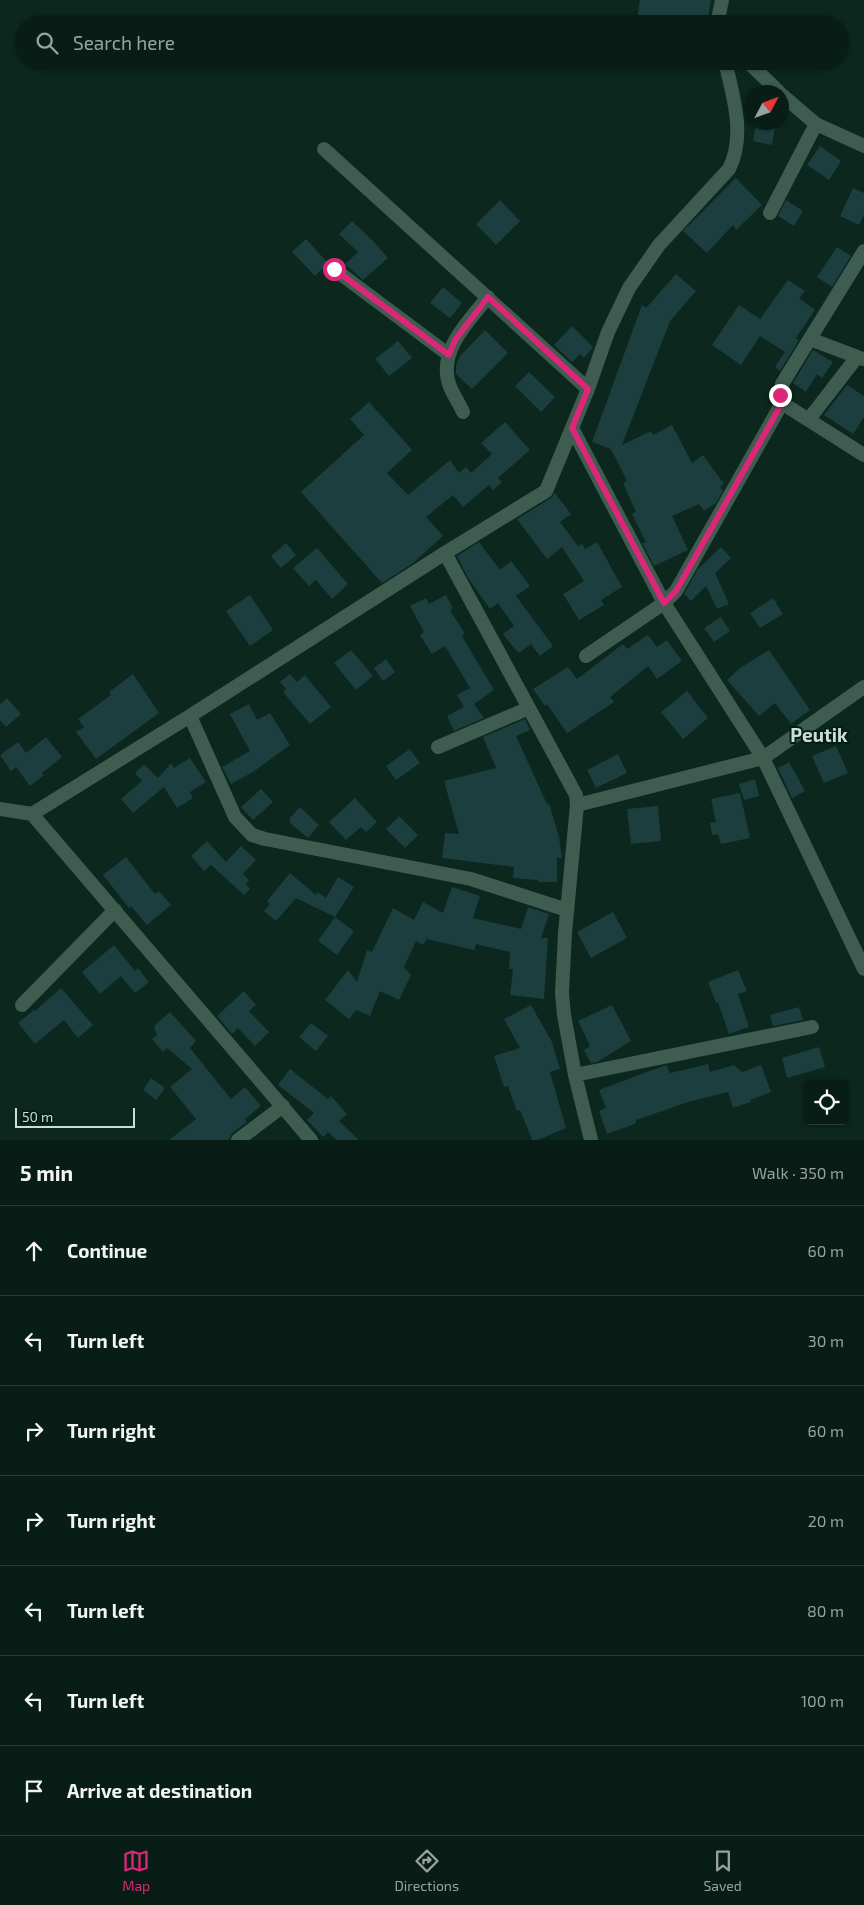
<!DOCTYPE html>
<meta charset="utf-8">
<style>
:root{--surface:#081d16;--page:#162a23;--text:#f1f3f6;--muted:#98a2a1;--line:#293b35;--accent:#db2777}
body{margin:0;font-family:"Exo 2",sans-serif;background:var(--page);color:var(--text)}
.controls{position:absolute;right:15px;bottom:15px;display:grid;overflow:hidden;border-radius:5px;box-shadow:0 1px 4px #0004}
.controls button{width:45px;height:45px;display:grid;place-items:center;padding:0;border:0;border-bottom:1px solid var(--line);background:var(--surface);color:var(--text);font:25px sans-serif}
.compass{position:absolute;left:744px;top:85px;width:45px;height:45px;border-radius:50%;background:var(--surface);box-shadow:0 1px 4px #0004;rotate:49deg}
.scale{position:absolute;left:15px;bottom:12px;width:120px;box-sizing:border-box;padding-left:5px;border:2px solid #cdddd6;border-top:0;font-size:14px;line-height:18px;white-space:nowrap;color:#cdddd6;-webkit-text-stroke:4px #021e15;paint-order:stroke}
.stop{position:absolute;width:15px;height:15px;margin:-11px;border:4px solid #db2777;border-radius:50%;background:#fff}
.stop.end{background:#db2777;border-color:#fff;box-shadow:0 1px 5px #0008}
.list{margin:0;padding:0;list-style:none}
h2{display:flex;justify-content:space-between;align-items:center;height:65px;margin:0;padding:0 20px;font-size:21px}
h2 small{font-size:16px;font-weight:400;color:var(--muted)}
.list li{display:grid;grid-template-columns:32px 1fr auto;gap:15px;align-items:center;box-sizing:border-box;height:90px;padding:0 20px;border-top:1px solid var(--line)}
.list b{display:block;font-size:19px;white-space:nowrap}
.list em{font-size:16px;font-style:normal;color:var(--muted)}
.icon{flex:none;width:28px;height:28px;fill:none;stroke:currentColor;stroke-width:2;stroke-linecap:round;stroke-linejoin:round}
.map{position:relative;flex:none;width:864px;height:1140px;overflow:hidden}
.search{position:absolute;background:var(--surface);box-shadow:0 1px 4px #0004;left:15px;right:15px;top:15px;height:55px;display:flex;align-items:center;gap:12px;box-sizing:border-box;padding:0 18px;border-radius:28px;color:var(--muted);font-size:19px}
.sheet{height:695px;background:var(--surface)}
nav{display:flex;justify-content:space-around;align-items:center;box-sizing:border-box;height:70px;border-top:1px solid var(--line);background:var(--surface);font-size:14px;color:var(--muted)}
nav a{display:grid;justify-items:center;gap:2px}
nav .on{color:var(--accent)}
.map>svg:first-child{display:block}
.building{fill:#1d3e3e}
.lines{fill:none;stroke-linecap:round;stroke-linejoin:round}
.minor{stroke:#3f5c50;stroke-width:14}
.tertiary{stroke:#3f5c50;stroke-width:14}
.route{stroke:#db2777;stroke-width:6}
.labels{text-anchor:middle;stroke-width:4;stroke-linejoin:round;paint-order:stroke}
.quarter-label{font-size:19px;font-weight:bold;fill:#cdddd6;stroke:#021e15}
</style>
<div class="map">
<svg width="864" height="1140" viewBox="0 0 864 1140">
<rect width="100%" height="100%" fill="#0b271e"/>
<path class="building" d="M640,0h71l-4,24h-47l-23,-4z
M756,122h20l-4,23 -19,-4z
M820,146l21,15 -12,19 -22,-15z
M736,178l26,27 -26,25 -3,-5 -26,28 -24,-22z
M853,188l11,5v22l-5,10 -19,-9z
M500,200l20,21 -24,24 -20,-21z
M786,200l17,11 -9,15 -16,-10z
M352,221l20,19 16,18 -25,22 -18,-16 13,-12 -19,-18z
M306,239l22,24 -13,13 -23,-24z
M837,247l14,9 -19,31 -15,-10z
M676,274l20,17 -26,30 -48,124 29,-14 2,4 19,-10 20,38 11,-8 21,29 -4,3 3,4 -7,12 -12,8 -5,-7 -27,12 16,34 -34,16 -12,-23 4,-1 -14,-28 4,-2 -13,-29 4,-2 -16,-32 -19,-7 50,-137 4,3z
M788,280l17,11 -6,7 16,12 -19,28 3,2 -19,31 -5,-4 10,-15 -25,-16 -19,29 -29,-20 27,-40 21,14z
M443,287l19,16 -12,15 -20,-15z
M572,326l21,21 -9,11 -4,-4 -8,8 -18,-17z
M485,330l23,23 -36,36 -16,-15v-9l4,-9z
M398,341l14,17 -23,18 -14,-17z
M813,350l20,12 -11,16 -5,-4 -11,18 -13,-9z
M529,372l26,25 -14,15 -26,-26z
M847,385l17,11v21l-11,17 -29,-19z
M369,402l43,48 -25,23 21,22 42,-35 9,13 7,-6 5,6 21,-19 -11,-11 24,-21 25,28 -32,28 4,4 -9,8 -4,-5 -26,22 -10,-12 -27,22 17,19 -30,27 -31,20 -81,-91 63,-57 -14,-16z
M555,493l16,21 -11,8 18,24 4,-2 3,5 12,-7 25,45 -21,13 3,5 -25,15 -16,-26 21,-13 -22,-34 -15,12 -30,-40 34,-21z
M479,542l21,28 11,-9 19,25 -14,10 37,50 -13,10 -9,-12 -12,9 -5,-5 -11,-14 11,-8 -16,-23 -8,6 -22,-31 -11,-22z
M286,543l10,12 -15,13 -10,-12z
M721,547l10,11 -16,15 14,31 -12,5 -11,-23 -15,15 -7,-7 14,-25z
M317,548l31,36 -16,15 -16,-19 -7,6 -16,-18z
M250,595l23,35 -23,16 -24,-35z
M446,595l7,13 -3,2 15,24 -3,2 32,54 -20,14 10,14 -30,13 -7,-15 17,-9 -7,-12 13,-7 -25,-42 -13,8 -12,-19 4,-3 -14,-26 16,-8 3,6z
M773,598l10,16 -23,14 -10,-15z
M721,617l9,14 -16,11 -10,-14z
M648,635l9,12 10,-7 15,21 -25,18 -9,-13 -38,31 4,5 -47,31 -20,-29 -2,2 -12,-17 35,-22 9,12 46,-35 4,5z
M351,650l22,26 -17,14 -22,-27z
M769,650l41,60 -19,14 -16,-21 -16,13 -32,-36 13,-12z
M386,659l9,13 -12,9 -9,-13z
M133,674l26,39 -63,46 -20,-27 8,-5 -6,-8 33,-24 -2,-3z
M290,674l7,8 8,-7 26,32 -21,17 -27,-32 3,-3 -6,-7z
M687,691l21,27 -25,21 -22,-27z
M7,698l14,16 -15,13 -6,-7v-16z
M249,704l8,16 13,-7 20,32 -37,27 -22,12 -9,-17 28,-16 -20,-37z
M525,719l5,11 -14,6 31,68 2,-1 10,34 3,21h-5v24h-19v-2l-25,-2 1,-11 -72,-9 3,-25 14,1 -15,-53 52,-13 -13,-31z
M46,737l16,20 -20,16 2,2 -14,11 -14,-19 -5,4 -11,-16 18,-13 8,11z
M836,746l12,27 -24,10 -12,-27z
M410,749l10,14 -24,17 -10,-14z
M618,754l9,19 -31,15 -9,-18z
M190,758l16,24 -16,10 3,6 -16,10 -13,-21 -31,26 -12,-14 21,-18 -7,-8 9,-9 14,14 13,-15 3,5z
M789,762l16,29 -13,7 -14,-30z
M755,779l4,17 -15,4 -5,-16z
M261,789l12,13 -20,18 -12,-13z
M740,793l10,45 -29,6 -3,-10 -6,1 -2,-12 6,-1 -5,-23z
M355,798l22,24 -11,10 -5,-5 -15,13 -17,-18z
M658,806l3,35 -30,3 -4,-35z
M300,807l19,18 -11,13 -18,-15v-5z
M399,816l19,19 -13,13 -19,-19z
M207,841l19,21 15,-16 15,14 -13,14 6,6 -3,4 4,5 -6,6 -33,-30 -7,6 -13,-15z
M126,857l29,37 4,-3 12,14 -24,20 -16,-19 -2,2 -26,-33z
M290,873l26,22 1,-3 9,6 12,-21 16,10 -19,30 -39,-19 -20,23 -12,-10 6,-7 -3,-3z
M452,887l28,9 -7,22 48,11 7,-22 21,7 -8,24h7l-4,61 -34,-4 3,-26h-4l1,-17 -34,-8 -2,6 -47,-11 -4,6 -7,-4 -12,26 7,8 -12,25 -19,-9 -10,25 -14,-6 -7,9 -24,-19 23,-30 9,12 10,-32 5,2 21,-44 21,12 9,-18 20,11z
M613,912l14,26 -36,20 -14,-26z
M335,917l19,14 -17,24 -19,-14z
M114,945l21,26 3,-3 11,14 -14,11 -14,-17 -21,18 -18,-22z
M738,970l9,21 -9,3 11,33 -20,7 -11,-32 -2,1 -8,-21z
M61,988l32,37 -15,13 -14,-18 -29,24 -17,-21 16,-13 1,1z
M244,991l12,14 -7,6 20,21 -14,14 -17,-18 -6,6 -15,-18z
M531,1005l21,37 8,27 -10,3 16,56 -28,12h-6l-12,-30 -1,1 -3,-2 -8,-23 -4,1 -10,-31 26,-8 -16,-29z
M612,1005l19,36 -34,21 -6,1 -7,-13 6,-4 -12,-25z
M799,1007l4,13 -30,6 -3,-11z
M170,1012l26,29 -6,7 41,51 14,-12 16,19 -16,13 2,3 -15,11 -3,7h-60l27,-21 -26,-32 22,-18 -25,-21 -4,4 -11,-13 5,-4 -3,-9z
M311,1023l17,13 -12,15 -17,-14z
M819,1047l6,20 -38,11 -5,-20z
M708,1064l2,8 24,-7 8,7 19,-7 10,27 -21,8 1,2 -18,6 -5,-16 -40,10 -52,18 -1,4 -28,10 -8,-23 7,-3 -7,-18 67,-25 4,8z
M290,1069l38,30 3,-3 16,18 -8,7 20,19h-22l-9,-8 -5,5 -16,-17 7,-7 -36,-28z
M151,1078l14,10 -9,12 -13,-10z"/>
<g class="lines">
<path class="minor" d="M717,24l5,-24
M747,61l32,31
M782,95l34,29 48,22
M324,149l264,240
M770,213l46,-89
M334,269l115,86
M810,339l53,20
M782,403l-2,-8 2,-11 82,-133
M463,412c-4,-9 -11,-19 -14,-28 -11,-34 20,-63 39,-87
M809,419l48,-62
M572,428l92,175 99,155 101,211
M445,553l131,242 1,10 -12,128 -3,60 2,22 11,60 16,65
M586,656l78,-53 12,-12 106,-188 82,52
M190,716l45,101 17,18 13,4 206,40 96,31
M438,747l91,-39
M577,805l186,-47 101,-71
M32,814l158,-98 255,-163 101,-62 42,-102 20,-57 21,-44 30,-43 70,-76c17,-34 4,-73 -4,-108
M22,1005l93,-95
M575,1075l237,-48
M238,1140l45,-34"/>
<path class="tertiary" d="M0,809l32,5 279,326"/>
</g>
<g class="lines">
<path class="route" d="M334,269l115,86 6,-15 33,-43 100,92 -16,39 92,175 12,-12 106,-188 -2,-8"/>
</g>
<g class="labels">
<g class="quarter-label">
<text x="819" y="742">Peutik</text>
</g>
</g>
</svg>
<div class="controls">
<button><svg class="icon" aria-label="locate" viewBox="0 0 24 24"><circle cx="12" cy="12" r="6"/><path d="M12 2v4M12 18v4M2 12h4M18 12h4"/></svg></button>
</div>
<svg class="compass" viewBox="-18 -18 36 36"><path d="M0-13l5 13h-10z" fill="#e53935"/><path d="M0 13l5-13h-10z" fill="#98a2a1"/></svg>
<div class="scale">50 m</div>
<div class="stop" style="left:334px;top:269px"></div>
<div class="stop end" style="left:780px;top:395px"></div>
<div class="search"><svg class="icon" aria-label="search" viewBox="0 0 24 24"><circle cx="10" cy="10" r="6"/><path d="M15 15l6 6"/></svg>Search here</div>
</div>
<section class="sheet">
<h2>5 min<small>Walk · 350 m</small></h2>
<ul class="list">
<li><svg class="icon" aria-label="ahead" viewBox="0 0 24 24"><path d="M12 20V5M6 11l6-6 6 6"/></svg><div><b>Continue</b></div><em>60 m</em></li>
<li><svg class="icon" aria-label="left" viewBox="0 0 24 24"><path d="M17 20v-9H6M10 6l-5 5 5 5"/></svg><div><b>Turn left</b></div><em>30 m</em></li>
<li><svg class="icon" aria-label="right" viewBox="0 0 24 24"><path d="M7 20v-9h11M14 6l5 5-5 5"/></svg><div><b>Turn right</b></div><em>60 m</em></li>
<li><svg class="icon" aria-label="right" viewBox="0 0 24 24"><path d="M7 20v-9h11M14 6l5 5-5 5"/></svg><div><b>Turn right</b></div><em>20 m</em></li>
<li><svg class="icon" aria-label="left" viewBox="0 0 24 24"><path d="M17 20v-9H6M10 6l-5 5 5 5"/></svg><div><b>Turn left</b></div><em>80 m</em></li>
<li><svg class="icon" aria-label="left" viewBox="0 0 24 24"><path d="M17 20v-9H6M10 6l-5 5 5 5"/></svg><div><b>Turn left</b></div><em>100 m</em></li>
<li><svg class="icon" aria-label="arrive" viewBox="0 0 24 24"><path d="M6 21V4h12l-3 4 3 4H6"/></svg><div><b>Arrive at destination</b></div></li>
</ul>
</section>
<nav>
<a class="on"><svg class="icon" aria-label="map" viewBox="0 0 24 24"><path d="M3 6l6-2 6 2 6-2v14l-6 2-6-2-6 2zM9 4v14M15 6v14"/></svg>Map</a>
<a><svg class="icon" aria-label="directions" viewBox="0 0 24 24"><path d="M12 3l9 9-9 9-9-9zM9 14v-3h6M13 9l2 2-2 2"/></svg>Directions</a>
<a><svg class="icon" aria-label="saved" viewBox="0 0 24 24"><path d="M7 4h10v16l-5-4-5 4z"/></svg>Saved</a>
</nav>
